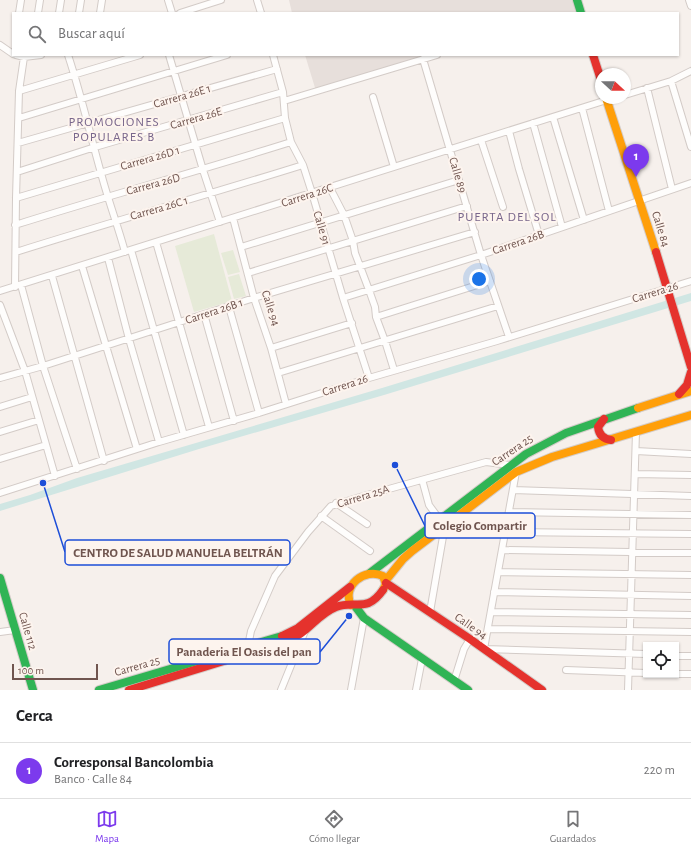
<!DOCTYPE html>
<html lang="es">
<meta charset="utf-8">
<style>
:root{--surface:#fff;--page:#f6f6f6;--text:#202124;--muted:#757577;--line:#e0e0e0;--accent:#7c3aed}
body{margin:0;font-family:"Alegreya Sans",sans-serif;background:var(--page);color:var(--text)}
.controls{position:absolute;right:12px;bottom:12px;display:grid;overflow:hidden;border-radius:0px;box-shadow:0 1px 3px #0004}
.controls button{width:36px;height:36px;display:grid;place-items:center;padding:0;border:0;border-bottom:1px solid var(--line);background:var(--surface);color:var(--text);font:20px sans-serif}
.compass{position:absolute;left:595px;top:68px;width:36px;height:36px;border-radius:50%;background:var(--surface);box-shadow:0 1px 3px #0004;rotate:111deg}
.scale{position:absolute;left:12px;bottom:10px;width:86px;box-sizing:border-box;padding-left:4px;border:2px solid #70554f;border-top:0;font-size:11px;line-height:14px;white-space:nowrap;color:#70554f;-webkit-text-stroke:3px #fdf4ee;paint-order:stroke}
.you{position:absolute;left:479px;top:279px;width:14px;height:14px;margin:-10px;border:3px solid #fff;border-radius:50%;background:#1a73e8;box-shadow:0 0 0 6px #1a73e833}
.badge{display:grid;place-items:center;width:26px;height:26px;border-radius:50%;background:var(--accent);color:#fff;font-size:13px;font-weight:700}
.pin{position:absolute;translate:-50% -33px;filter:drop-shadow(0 1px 2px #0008)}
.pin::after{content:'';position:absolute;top:21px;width:14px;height:12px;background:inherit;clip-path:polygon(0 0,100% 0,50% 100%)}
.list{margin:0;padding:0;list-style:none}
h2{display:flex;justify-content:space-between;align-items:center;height:52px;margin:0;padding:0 16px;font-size:17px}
h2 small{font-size:13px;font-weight:400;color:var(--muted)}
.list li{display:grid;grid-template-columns:26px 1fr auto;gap:12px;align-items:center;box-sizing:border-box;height:56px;padding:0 16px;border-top:1px solid var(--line)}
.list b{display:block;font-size:15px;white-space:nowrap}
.list p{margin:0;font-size:13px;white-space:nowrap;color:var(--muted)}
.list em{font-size:13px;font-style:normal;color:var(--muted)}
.icon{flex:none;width:22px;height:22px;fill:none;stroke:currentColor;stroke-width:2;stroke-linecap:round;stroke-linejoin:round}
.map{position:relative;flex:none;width:691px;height:690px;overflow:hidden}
.search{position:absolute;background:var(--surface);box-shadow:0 1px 3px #0004;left:12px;right:12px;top:12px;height:44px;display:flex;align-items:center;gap:10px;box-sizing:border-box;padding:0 14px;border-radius:0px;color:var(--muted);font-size:15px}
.sheet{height:108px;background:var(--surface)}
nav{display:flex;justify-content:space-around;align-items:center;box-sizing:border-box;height:56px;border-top:1px solid var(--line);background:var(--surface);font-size:11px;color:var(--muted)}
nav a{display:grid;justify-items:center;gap:2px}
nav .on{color:var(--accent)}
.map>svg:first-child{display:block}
.industrial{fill:#e7dfdb}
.green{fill:#e6ead8}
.water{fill:#d0e6e3}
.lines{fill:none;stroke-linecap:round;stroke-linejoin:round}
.street-casing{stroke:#d3cbc7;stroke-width:8}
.fast-casing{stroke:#d4ccc8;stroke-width:10}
.slow-casing{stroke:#d4ccc8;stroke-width:10}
.jam-casing{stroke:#d4ccc8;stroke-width:10}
.street{stroke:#fefdfc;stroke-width:6}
.fast{stroke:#30b455;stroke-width:8}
.slow{stroke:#ff9f0a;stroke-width:8}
.jam{stroke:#e5322d;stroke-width:8}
.labels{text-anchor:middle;stroke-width:4;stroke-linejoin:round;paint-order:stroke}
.street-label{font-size:12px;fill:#70554f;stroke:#fdf4ee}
.neighbourhood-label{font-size:13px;letter-spacing:1px;fill:#79678c;stroke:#fdf4ee}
.leader{fill:none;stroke:#1d4ed8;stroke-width:1.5}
.callout-dot{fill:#1d4ed8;stroke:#fdf4ee;stroke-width:1.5}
.callout{fill:#fdf4ee;stroke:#1d4ed8;stroke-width:1.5}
.callout-label{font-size:13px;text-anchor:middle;font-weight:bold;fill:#70554f}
</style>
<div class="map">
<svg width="691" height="690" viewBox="0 0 691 690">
<rect width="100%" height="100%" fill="#f6f0ec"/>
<path class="industrial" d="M289,0h288l3,13h-288z
M305,55h132l-121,36z"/>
<path class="green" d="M214,234l18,67 -38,11 -19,-66z
M233,250l7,22 -12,3 -7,-22z
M239,274l7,22 -12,3 -6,-22z"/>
<path class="water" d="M691,293v8l-307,94 -185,54 -199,62v-7l30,-9 47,-17 305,-90z"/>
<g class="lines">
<defs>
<path id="street" d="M168,0l4,13
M257,0l4,13
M689,0l2,6
M19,13l2,-13
M38,13l2,-13
M59,13l2,-13
M79,13l2,-13
M100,13l2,-13
M180,13l41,-13
M0,45l13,9
M16,55l8,2 17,-2
M68,55c13,39 22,79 33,118 7,27 17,53 24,79
M169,55l34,115 17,52
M273,55l10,37 2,26 6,24 12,23 9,28 31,105 26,80
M423,59l58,196 28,82
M671,81l20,66
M647,88l25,101
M19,91l121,-36
M625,95l46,-14 20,-10
M373,97l21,70
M284,101l153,-46
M582,108l27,103
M553,117l31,103
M19,118l208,-63
M533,123l29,104
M509,131l10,38 20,66
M481,140l22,67
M18,143l259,-74
M17,172l78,-25 188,-55
M330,188l14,27 9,26 2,12 14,37 6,17 1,10 9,24 9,29
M16,198l269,-80
M233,218l21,80 17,50 15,56
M15,225c92,-29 184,-54 276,-83
M156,242l53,185
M241,247l218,-67
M131,250l53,185
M16,252c95,-30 191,-57 287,-87
M108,258l21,81 30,103
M82,266l55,183
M248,273l219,-67
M52,276l52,185
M21,285l22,81 34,103
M15,287l1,-89 3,-107 5,-34
M0,291l613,-193
M343,298l138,-43 210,-72
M0,305l25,66 30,105
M229,307l30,106
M204,314l30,107
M376,317l114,-36
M271,348l81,-25
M278,373l220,-67
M0,378l43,-12 211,-68 221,-66
M0,407l32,-10
M0,432l39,-12
M636,451l55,3
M0,459l46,-14
M516,472l-32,177 162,5
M635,474l56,1
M423,483l6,22 11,15
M513,490l178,6
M0,493l159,-51 100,-29 110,-35 128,-37 194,-60
M336,503l31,21
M509,512l182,3
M321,516l49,35
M505,532l186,2
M502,550l189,3
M498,572l193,3
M494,592l197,4
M430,612l15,-87
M491,612l200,3
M488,629l203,3
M0,632l15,-2
M248,646l3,-15 24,-55 33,-44 23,-26 29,-9 126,-35 24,3
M676,656h15
M566,670l80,3
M676,674h15
M454,681l10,-32 6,-10
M281,690l24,-59
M351,690l13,-72
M416,690l6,-31
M628,690l8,-258"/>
<path id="fast" d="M577,0l4,13
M370,573l156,-119 40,-21 72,-25
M0,578l33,112
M355,606l9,12 104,72
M99,690l183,-54"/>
<path id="slow" d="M606,98l50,154
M638,408l53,-17
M386,580l17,-21 9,-8 104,-79 36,-15 139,-42
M351,605c-10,-19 14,-38 32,-29l3,8 -3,6"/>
<path id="jam" d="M593,55l8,25
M656,252l35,115
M679,394l8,-9 4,-13
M604,419l-6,8c1,8 5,12 13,13
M386,583l84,56 72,51
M282,636l16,-8 52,-41
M129,690l153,-47c8,-3 15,-6 22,-12 10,-8 19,-19 32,-24 20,-8 30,7 47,-17"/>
</defs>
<use href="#street" class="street-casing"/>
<use href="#fast" class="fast-casing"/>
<use href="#slow" class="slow-casing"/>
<use href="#jam" class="jam-casing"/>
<use href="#street" class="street"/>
<use href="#fast" class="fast"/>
<use href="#slow" class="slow"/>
<use href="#jam" class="jam"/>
</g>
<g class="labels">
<g class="street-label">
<text transform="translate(182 96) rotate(-16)" y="4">Carrera 26E 1</text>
<text transform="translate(196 118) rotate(-16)" y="4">Carrera 26E</text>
<text transform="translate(150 158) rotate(-16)" y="4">Carrera 26D 1</text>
<text transform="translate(458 175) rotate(74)" y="4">Calle 89</text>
<text transform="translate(153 184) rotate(-15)" y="4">Carrera 26D</text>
<text transform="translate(307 195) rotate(-18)" y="4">Carrera 26C</text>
<text transform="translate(159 208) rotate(-16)" y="4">Carrera 26C 1</text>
<text transform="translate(322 228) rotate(74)" y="4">Calle 91</text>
<text transform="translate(661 229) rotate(73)" y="4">Calle 84</text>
<text transform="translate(518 242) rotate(-19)" y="4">Carrera 26B</text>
<text transform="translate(655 292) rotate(-17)" y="4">Carrera 26</text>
<text transform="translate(271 308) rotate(72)" y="4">Calle 94</text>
<text transform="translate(214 311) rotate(-18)" y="4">Carrera 26B 1</text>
<text transform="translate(345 385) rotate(-18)" y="4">Carrera 26</text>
<text transform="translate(512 450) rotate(-34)" y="4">Carrera 25</text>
<text transform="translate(363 496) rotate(-17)" y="4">Carrera 25A</text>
<text transform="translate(471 626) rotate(35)" y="4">Calle 94</text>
<text transform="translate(28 631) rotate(74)" y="4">Calle 112</text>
<text transform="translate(137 666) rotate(-16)" y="4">Carrera 25</text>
</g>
<g class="neighbourhood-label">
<text x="114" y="126">PROMOCIONES<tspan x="114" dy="15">POPULARES B</tspan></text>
<text x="507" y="221">PUERTA DEL SOL</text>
</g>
</g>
<path class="leader" d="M395 465L425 526M43 483L65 552M349 616L320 652"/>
<g class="callout-dot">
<circle cx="395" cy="465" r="4"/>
<circle cx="43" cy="483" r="4"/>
<circle cx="349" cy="616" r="4"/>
</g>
<g class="callout">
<rect x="425" y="513" width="110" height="25" rx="4"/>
<rect x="65" y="540" width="225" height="25" rx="4"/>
<rect x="169" y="639" width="151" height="25" rx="4"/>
</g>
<g class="callout-label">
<text x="480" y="530">Colegio Compartir</text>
<text x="178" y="557">CENTRO DE SALUD MANUELA BELTRÁN</text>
<text x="244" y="656">Panaderia El Oasis del pan</text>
</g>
</svg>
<div class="controls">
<button><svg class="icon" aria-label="locate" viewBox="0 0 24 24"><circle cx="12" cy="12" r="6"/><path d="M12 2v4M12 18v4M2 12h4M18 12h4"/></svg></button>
</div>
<svg class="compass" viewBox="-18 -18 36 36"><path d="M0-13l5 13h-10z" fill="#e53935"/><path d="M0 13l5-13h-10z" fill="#757577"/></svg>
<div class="scale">100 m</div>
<div class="you"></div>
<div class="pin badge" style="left:636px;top:177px">1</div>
<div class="search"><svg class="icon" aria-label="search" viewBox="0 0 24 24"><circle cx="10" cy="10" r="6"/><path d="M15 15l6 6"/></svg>Buscar aquí</div>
</div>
<section class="sheet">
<h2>Cerca<small></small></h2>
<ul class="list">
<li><span class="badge">1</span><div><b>Corresponsal Bancolombia</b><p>Banco · Calle 84</p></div><em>220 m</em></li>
</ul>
</section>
<nav>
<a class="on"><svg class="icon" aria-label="map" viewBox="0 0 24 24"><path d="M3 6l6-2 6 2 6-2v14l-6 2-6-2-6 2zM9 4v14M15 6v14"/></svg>Mapa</a>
<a><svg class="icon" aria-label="directions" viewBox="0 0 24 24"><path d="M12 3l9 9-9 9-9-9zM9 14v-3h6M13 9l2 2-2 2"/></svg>Cómo llegar</a>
<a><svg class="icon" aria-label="saved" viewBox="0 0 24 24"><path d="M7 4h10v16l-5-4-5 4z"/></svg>Guardados</a>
</nav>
